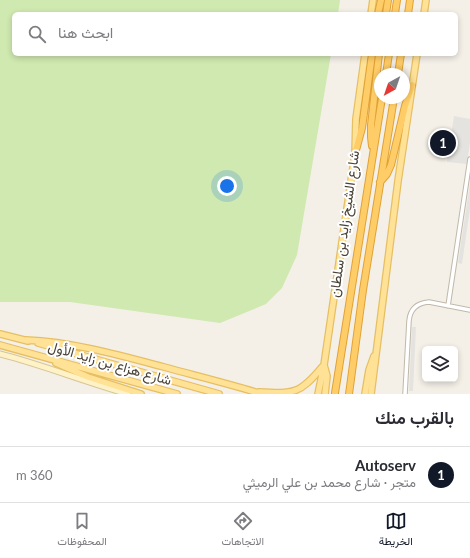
<!DOCTYPE html>
<html lang="ar">
<meta charset="utf-8">
<style>
:root{--surface:#fff;--page:#f2f2f3;--text:#2b2b33;--muted:#7c7c81;--line:#e1e1e2;--accent:#111827}
body{margin:0;font-family:Lato,Vazirmatn,sans-serif;background:var(--page);color:var(--text);direction:rtl}
.controls{position:absolute;right:12px;bottom:12px;display:grid;overflow:hidden;border-radius:6px;box-shadow:0 2px 6px #0003}
.controls button{width:36px;height:36px;display:grid;place-items:center;padding:0;border:0;border-bottom:1px solid var(--line);background:var(--surface);color:var(--text);font:20px sans-serif}
.compass{position:absolute;left:374px;top:68px;width:36px;height:36px;border-radius:50%;background:var(--surface);box-shadow:0 2px 6px #0003;rotate:220deg}
.you{position:absolute;left:227px;top:186px;width:14px;height:14px;margin:-10px;border:3px solid #fff;border-radius:50%;background:#1a73e8;box-shadow:0 0 0 6px #1a73e833}
.badge{display:grid;place-items:center;width:26px;height:26px;border-radius:50%;background:var(--accent);color:#fff;font-size:13px;font-weight:700}
.pin{position:absolute;translate:-50% -50%;border:2px solid #fff;box-shadow:0 1px 4px #0006}
.list{margin:0;padding:0;list-style:none}
h2{display:flex;justify-content:space-between;align-items:center;height:52px;margin:0;padding:0 16px;font-size:17px}
h2 small{font-size:13px;font-weight:400;color:var(--muted)}
.list li{display:grid;grid-template-columns:26px 1fr auto;gap:12px;align-items:center;box-sizing:border-box;height:56px;padding:0 16px;border-top:1px solid var(--line)}
.list b{display:block;font-size:15px;white-space:nowrap}
.list p{margin:0;font-size:13px;white-space:nowrap;color:var(--muted)}
.list em{font-size:13px;font-style:normal;color:var(--muted)}
.icon{flex:none;width:22px;height:22px;fill:none;stroke:currentColor;stroke-width:2;stroke-linecap:round;stroke-linejoin:round}
.map{position:relative;flex:none;width:470px;height:394px;overflow:hidden;direction:ltr}
.search{position:absolute;background:var(--surface);box-shadow:0 2px 6px #0003;left:12px;right:12px;top:12px;height:44px;display:flex;align-items:center;gap:10px;box-sizing:border-box;padding:0 14px;border-radius:6px;color:var(--muted);font-size:15px}
.sheet{height:108px;background:var(--surface)}
nav{display:flex;justify-content:space-around;align-items:center;box-sizing:border-box;height:56px;border-top:1px solid var(--line);background:var(--surface);font-size:11px;color:var(--muted)}
nav a{display:grid;justify-items:center;gap:2px}
nav .on{color:var(--accent)}
.map>svg:first-child{display:block}
.green{fill:#cfe9b0}
.parking{fill:#e5e3e0}
.lines{fill:none;stroke-linecap:round;stroke-linejoin:round}
.street-casing{stroke:#c0b8aa;stroke-width:5.5}
.secondary-casing{stroke:#d5c597;stroke-width:7}
.primary-casing{stroke:#e6bf64;stroke-width:8}
.highway-casing{stroke:#e0a236;stroke-width:8}
.street{stroke:#fff;stroke-width:3.5}
.secondary{stroke:#fff2c7;stroke-width:5}
.primary{stroke:#ffe296;stroke-width:5.5}
.highway{stroke:#ffcd68;stroke-width:6}
.labels{text-anchor:middle;stroke-width:4;stroke-linejoin:round;paint-order:stroke}
.street-label{font-size:14px;fill:#484136;stroke:#fff}
</style>
<div class="map">
<svg width="470" height="394" viewBox="0 0 470 394">
<rect width="100%" height="100%" fill="#f4f0e8"/>
<path class="green" d="M0,0h340l-2,14h-324v40h317l-34,201 -15,33 -16,16 -46,19 -150,-21h-70z"/>
<path class="parking" d="M454,116l16,3v24l-3,21 -20,-2z
M470,183v26l-8,55 -4,-1z
M412,327h4l-3,64h-4z"/>
<g class="lines">
<defs>
<path id="street" d="M448,306l22,-147
M405,394l4,-73c1,-12 8,-18 20,-19l41,8"/>
<path id="secondary" d="M0,354c43,11 85,28 128,40"/>
<path id="primary" d="M371,14l2,-14
M424,14l2,-14
M0,334l28,7
M26,340c47,2 93,15 138,27 33,9 66,17 98,27
M38,343l181,51
M0,345l177,49
M56,363l32,14 53,17
M324,365l3,11 -2,18
M259,392c35,2 41,2 63,-25
M318,394l6,-29 31,-211 1,-35 9,-65
M365,394l4,-24 5,-14
M371,394l27,-213 19,-127"/>
<path id="highway" d="M378,14l3,-14
M386,14l2,-14
M395,14l2,-14
M408,14l2,-14
M386,74l3,-20
M398,74l3,-20
M372,146l-1,-9v-12l8,-71
M355,154l7,-26 10,-74
M380,182l7,-8 4,-9 14,-59 7,-21
M335,393l47,-295
M349,394l14,-104 31,-192"/>
</defs>
<use href="#street" class="street-casing"/>
<use href="#secondary" class="secondary-casing"/>
<use href="#primary" class="primary-casing"/>
<use href="#highway" class="highway-casing"/>
<use href="#street" class="street"/>
<use href="#secondary" class="secondary"/>
<use href="#primary" class="primary"/>
<use href="#highway" class="highway"/>
</g>
<g class="labels">
<g class="street-label">
<text transform="translate(344 224) rotate(-82)" y="5">شارع الشيخ زايد بن سلطان</text>
<text transform="translate(110 363) rotate(16)" y="5">شارع هزاع بن زايد الأول</text>
</g>
</g>
</svg>
<div class="controls">
<button><svg class="icon" aria-label="layers" viewBox="0 0 24 24"><path d="M12 4l9 5-9 5-9-5zM3 14l9 5 9-5"/></svg></button>
</div>
<svg class="compass" viewBox="-18 -18 36 36"><path d="M0-13l5 13h-10z" fill="#e53935"/><path d="M0 13l5-13h-10z" fill="#7c7c81"/></svg>
<div class="you"></div>
<div class="pin badge" style="left:443px;top:143px">1</div>
<div class="search"><svg class="icon" aria-label="search" viewBox="0 0 24 24"><circle cx="10" cy="10" r="6"/><path d="M15 15l6 6"/></svg>ابحث هنا</div>
</div>
<section class="sheet">
<h2>بالقرب منك<small></small></h2>
<ul class="list">
<li><span class="badge">1</span><div><b>Autoserv</b><p>متجر · شارع محمد بن علي الرميثي</p></div><em>360 m</em></li>
</ul>
</section>
<nav>
<a class="on"><svg class="icon" aria-label="map" viewBox="0 0 24 24"><path d="M3 6l6-2 6 2 6-2v14l-6 2-6-2-6 2zM9 4v14M15 6v14"/></svg>الخريطة</a>
<a><svg class="icon" aria-label="directions" viewBox="0 0 24 24"><path d="M12 3l9 9-9 9-9-9zM9 14v-3h6M13 9l2 2-2 2"/></svg>الاتجاهات</a>
<a><svg class="icon" aria-label="saved" viewBox="0 0 24 24"><path d="M7 4h10v16l-5-4-5 4z"/></svg>المحفوظات</a>
</nav>
